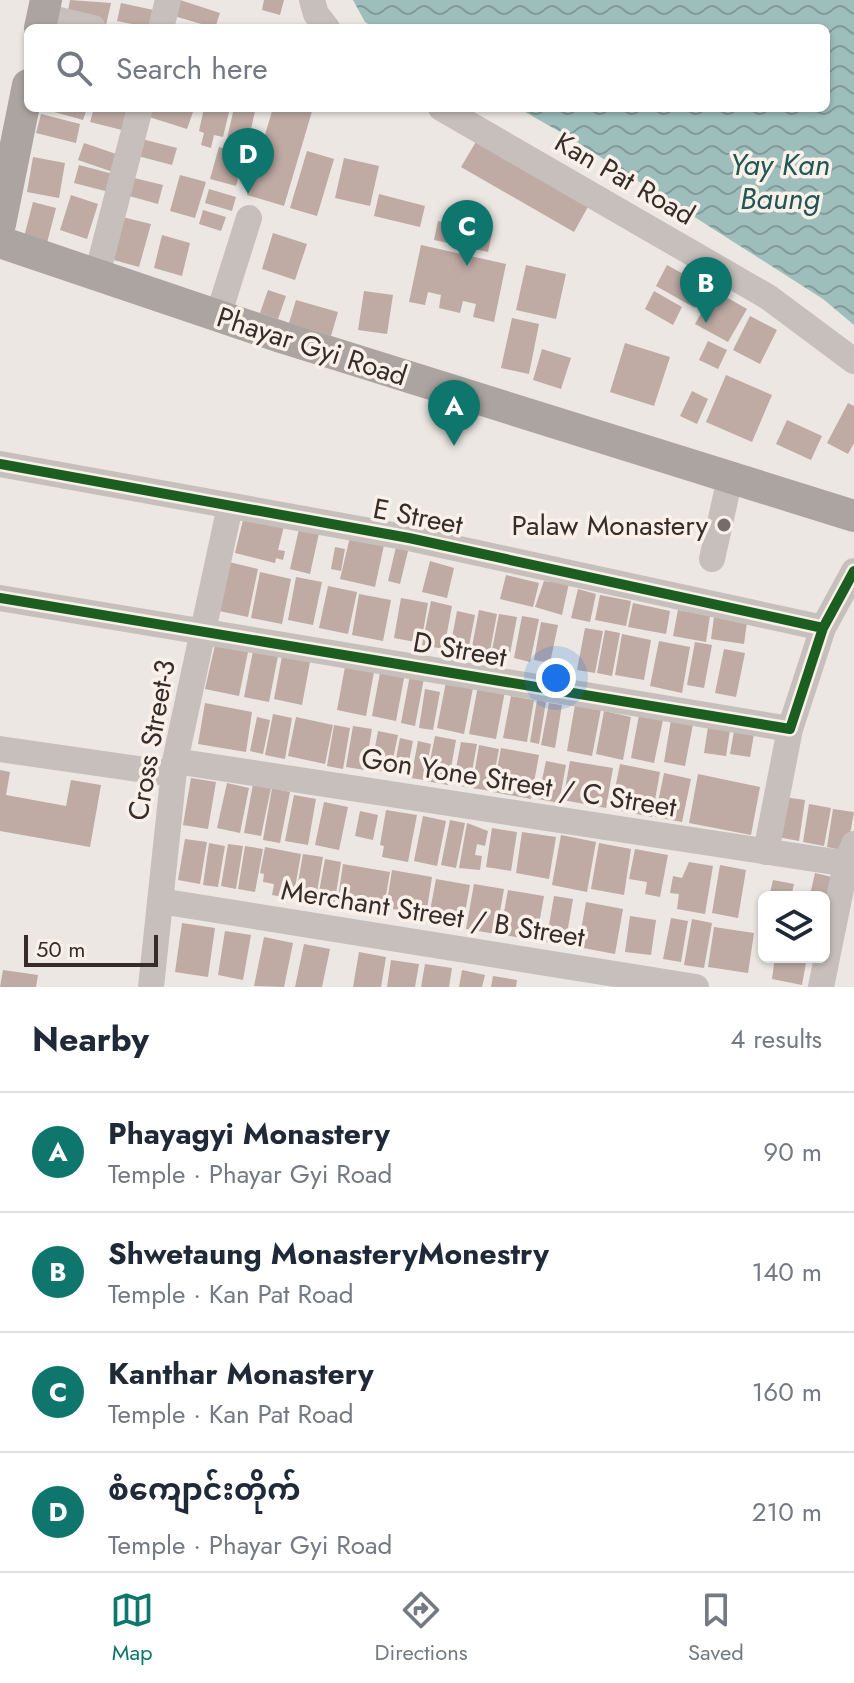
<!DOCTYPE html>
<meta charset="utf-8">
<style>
:root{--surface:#fff;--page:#f2f2f3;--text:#1f2937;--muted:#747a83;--line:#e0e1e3;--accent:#0f766e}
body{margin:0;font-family:Jost,"Noto Sans Myanmar",sans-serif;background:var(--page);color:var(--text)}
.controls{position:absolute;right:24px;bottom:24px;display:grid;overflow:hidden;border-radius:12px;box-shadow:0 2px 6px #0004}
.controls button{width:72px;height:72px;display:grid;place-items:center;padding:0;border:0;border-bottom:2px solid var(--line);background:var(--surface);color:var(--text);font:40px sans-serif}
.scale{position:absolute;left:24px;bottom:20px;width:134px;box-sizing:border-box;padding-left:8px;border:4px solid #372c29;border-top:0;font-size:22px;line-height:28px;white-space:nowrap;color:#372c29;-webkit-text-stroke:6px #f9f0ea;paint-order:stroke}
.you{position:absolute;left:556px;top:678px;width:28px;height:28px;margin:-20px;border:6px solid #fff;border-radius:50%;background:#1a73e8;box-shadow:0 0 0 12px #1a73e833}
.badge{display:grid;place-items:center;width:52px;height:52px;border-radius:50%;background:var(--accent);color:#fff;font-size:26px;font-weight:700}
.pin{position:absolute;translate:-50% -66px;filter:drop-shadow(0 2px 4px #0008)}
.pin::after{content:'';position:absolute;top:42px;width:28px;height:24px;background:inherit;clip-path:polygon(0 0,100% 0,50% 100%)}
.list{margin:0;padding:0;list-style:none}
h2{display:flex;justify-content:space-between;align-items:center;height:104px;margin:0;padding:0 32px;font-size:34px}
h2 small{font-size:26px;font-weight:400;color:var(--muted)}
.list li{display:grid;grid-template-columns:52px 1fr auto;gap:24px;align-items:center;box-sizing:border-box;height:120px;padding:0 32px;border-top:2px solid var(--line)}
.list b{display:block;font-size:30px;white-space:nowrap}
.list p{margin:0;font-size:26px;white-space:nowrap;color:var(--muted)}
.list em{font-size:26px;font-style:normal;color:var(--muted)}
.icon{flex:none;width:44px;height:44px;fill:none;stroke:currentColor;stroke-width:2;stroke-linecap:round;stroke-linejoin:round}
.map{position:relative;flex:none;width:854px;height:987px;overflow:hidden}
.search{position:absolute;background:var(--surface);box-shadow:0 2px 6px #0004;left:24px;right:24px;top:24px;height:88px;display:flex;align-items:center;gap:20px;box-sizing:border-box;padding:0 28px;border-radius:12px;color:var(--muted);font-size:30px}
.sheet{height:584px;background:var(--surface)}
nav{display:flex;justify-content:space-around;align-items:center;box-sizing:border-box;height:112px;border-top:2px solid var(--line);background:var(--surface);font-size:22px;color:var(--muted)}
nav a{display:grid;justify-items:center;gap:4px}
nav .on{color:var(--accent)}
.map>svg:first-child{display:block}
.water{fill:url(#water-waves)}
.building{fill:#bfaaa4}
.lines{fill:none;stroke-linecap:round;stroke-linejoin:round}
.minor{stroke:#c6bfbb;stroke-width:26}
.major{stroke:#aba4a0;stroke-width:32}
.cycleway-casing{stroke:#f9f0ea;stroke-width:15}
.cycleway{stroke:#1b5e20;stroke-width:10}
.poi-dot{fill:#766d6a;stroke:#f9f0ea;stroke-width:3}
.labels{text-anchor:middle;stroke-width:7;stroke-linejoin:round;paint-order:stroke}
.street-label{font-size:28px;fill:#372c29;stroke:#f9f0ea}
.poi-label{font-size:28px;fill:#372c29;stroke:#f9f0ea;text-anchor:end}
.water-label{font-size:30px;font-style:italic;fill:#205755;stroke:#f9f0ea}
</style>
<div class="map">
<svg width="854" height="987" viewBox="0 0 854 987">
<defs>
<pattern id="water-waves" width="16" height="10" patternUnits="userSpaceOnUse" patternTransform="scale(2)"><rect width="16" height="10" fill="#9ebebc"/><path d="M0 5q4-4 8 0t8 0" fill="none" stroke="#829b99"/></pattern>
</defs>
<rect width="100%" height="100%" fill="#ece7e2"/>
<path class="water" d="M353,0h501v325l-31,-26 -254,-162 -51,-29h308v-80h-451l-10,-6z"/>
<path class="building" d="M70,0l41,3 -5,22 -39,-9z
M180,0l40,13 -5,15 -41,-12z
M264,0h20l-4,15 -18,-5z
M121,3l37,8 -7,17 -34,-7z
M40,108h47l-4,12z
M94,108l37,3 -5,20 -36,-9z
M148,108h32l13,4 -6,17 -41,-13z
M204,108h26l-7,29 -9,-2 -3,13 -10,-3 3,-12 -5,-2z
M234,108l21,3 -8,37 -21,-5z
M273,108h40l-29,98 -37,-11z
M41,114l39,10 -4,19 -40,-10z
M138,138l39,10 -5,17 -38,-10z
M477,140l112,65 -15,27 -113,-65z
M84,143l38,13 -6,17 -38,-13z
M219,147l26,7 -9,32 -26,-7z
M307,151l27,8 -17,57 -27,-8z
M33,157l32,6 -6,35 -32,-6z
M344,158l35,8 -9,40 -35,-8z
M79,165l34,9 -4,18 -35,-9z
M180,175l26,7 -11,36 -25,-7z
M126,176l37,9 -5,19 -36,-10z
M209,189l27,8 -4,14 -27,-8z
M379,194l46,12 -5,21 -46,-11z
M71,195l27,9 -11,35 -27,-9z
M33,202l23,6 -9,35 -23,-6z
M203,210l23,7 -5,14 -22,-7z
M114,215l37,9 -12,43 -36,-10z
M438,221l54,12 -4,19 -54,-12z
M273,233l34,11 -12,36 -33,-11z
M162,235l28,8 -8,33 -28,-8z
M421,245l85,19 -12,58 -21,-5 3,-13 -13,-3 -3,12 -21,-5 2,-13 -13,-3 -3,13 -16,-3z
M526,265l40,9 -10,45 -40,-9z
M667,265l40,22 -12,21 -39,-22z
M268,290l18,6 -8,23 -18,-6z
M714,290l33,19 -19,33 -33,-18z
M364,291l29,4 -6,39 -29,-4z
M654,291l28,16 -9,18 -28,-16z
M296,300l42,12 -7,24 -42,-13z
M750,316l27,14 -17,34 -27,-14z
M512,318l27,6 -10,50 -28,-6z
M708,341l19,9 -9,19 -19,-9z
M625,343l45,14 -16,49 -44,-14z
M542,349l29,9 -10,31 -28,-9z
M726,375l46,20 -20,47 -46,-20z
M692,391l16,8 -11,25 -17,-8z
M848,403l6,3v37l-6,11 -21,-11z
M787,420l35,16 -11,24 -35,-16z
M244,516l40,10 -6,24 7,1 -2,9 -7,-2 -1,5 -40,-10z
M299,529l20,4 -9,41 -20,-5z
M350,537l34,8 -9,42 -35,-8z
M335,547l10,2 -4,22 -10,-2z
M396,547l12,4 -8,33 -12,-3z
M430,561l24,7 -7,30 -25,-6z
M229,562l29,7 -10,48 -29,-6z
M260,572l31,7 -9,45 -31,-6z
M506,575l33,8 -6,24 -33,-8z
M296,577l26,5 -9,43 -25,-5z
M551,579l18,4 -7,32 -27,-8 9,-26 6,1z
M328,586l29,6 -9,42 -29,-6z
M578,589l18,5 -6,28 -19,-4z
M359,594l32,6 -8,41 -31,-6z
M600,595l31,6 -5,25 -31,-6z
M401,598l27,5 -7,40 -27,-5z
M431,601l21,5 -8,43 -22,-4z
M633,603l37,8 -4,23 -38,-7z
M479,610l18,4 -8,42 -18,-4z
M678,610l32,6 -4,26 -33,-6z
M457,611l18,4 -7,36 -18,-3z
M499,614l18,3 -8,42 -18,-4z
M522,616l17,3 -9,43 -16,-4z
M714,617l33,5 -3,22 -33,-5z
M541,622l17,3 -8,38 -16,-3z
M585,628l18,3 -8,42 -18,-3z
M605,630l15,3 -8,43 -15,-3z
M622,634l29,6 -7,40 -29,-5z
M659,641l31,6 -8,46 -32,-7z
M695,642l17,3 -8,43 -17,-3z
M215,645l33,7 -9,44 -34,-7z
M724,649l21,4 -9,44 -21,-4z
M253,651l25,5 -9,46 -25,-5z
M282,656l28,6 -8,43 -28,-6z
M345,667l29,5 -8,44 -29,-6z
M380,673l24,5 -8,43 -24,-5z
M410,675l14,3 -9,48 -14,-3z
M446,682l27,6 -9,46 -27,-6z
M478,686l27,5 -9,48 -27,-5z
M425,689l15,3 -7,38 -14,-2z
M511,696l23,4 -7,42 -24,-4z
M537,700l9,2 -7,42 -9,-2z
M205,703l47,9 -6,40 -48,-8z
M549,703l13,2 -7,43 -14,-3z
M575,705l26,4 -9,47 -25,-5z
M604,711l27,6 -8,43 -27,-6z
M273,714l19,4 -7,41 -20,-4z
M639,715l24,5 -9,43 -23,-5z
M257,717l13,3 -7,34 -13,-3z
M296,717l37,8 -8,39 -37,-8z
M671,720l22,4 -8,42 -21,-4z
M334,725l16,3 -7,41 -16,-3z
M353,726l19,3 -7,41 -19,-3z
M708,727l22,3 -4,26 -22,-3z
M378,731l20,4 -8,38 -19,-4z
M734,731l20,3 -4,23 -20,-3z
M435,736l21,4 -8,45 -22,-4z
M400,738l13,3 -7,35 -13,-2z
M418,741l13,3 -7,36 -13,-2z
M461,742l16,2 -8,44 -16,-4z
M479,745l20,4 -8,42 -19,-3z
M501,748l38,7 -8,44 -38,-7z
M546,761l20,4 -7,38 -21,-4z
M570,761l43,7 -7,40 -43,-8z
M620,764l40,8 -8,45 -41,-8z
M0,770l10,2 -4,23 60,11 5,-26 30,5 -11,62 -90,-16z
M664,773l27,6 -9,43 -27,-5z
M698,774l62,13 -9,48 -62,-12z
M191,778l25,4 -8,47 -25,-4z
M227,783l22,5 -9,45 -23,-5z
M253,784l18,4 -10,48 -17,-3z
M272,788l18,4 -10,51 -17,-3z
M294,795l22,4 -8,46 -23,-4z
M784,797l21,3 -6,41 -22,-4z
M324,802l24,5 -9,43 -24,-5z
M809,804l22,4 -7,38 -21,-4z
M833,809l21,3 -7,39 -20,-4z
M386,810l31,5 -9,47 -26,-5 2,-11 -4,-1z
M360,811l18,4 -5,25 -18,-4z
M423,816l23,5 -9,45 -23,-5z
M450,820l15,3 -9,45 -15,-3z
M467,823l21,8 -3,15 -8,-2 -2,11 7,1 -2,14 -21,-2z
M492,828l25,4 -6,39 -25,-4z
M522,832l34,5 -7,42 -33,-6z
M561,835l35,7 -9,50 -35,-7z
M185,839l22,3 -7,42 -22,-4z
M209,843l16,3 -7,41 -15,-2z
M599,843l32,6 -7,46 -33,-6z
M228,844l15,2 -7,43 -15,-3z
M245,846l18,3 -8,43 -17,-3z
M265,847l36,7 -8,45 -21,-4 2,-11 -11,-2 1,-8 -4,-1z
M635,849l33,6 -8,42 -15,-3 2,-12 -18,-3z
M303,854l20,3 -8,46 -20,-3z
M325,859l16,3 -7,44 -17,-3z
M689,862l24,4 -8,48 -28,-5 2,-15 -9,-1 3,-17 9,2z
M343,864l47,8 -7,41 -46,-8z
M720,865l26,5 -8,48 -26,-5z
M392,870l40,7 -5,32 -7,-1 -1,6 -26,-5 1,-6 -7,-1z
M815,873l21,5 -5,22 -21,-5z
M436,879l34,6 -8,44 -34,-7z
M773,880l21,4 -3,13h-22z
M474,884l30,5 -8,45 -30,-5z
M508,890l36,6 -8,45 -36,-7z
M554,896l19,3 -8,46 -19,-3z
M586,902l37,7 -8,45 -37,-7z
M630,916l26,4 -5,35 -26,-3z
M671,918l17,3 -7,41 -18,-3z
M692,919l20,4 -8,45 -20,-3z
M182,923l33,5 -7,49 -33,-5z
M714,927l40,6 -6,40 -40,-6z
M225,931l26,4 -8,45 -25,-5z
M264,937l29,6 -9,44 -30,-1z
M304,944l26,5 -8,38h-27z
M359,952l27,5 -5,30h-28z
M775,957h32l-5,28 -30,-6z
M391,960l28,4 -4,23h-28z
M425,964l27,4 -3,19h-28z
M3,970l35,5 -2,12h-36z
M462,970l23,5 -3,12h-23z
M493,976l24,4 -1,7h-25z"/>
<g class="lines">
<path class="minor" d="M312,0l4,14 11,14
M42,16l51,12
M161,28l7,-28
M441,108l327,189 86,64
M97,275l43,-167
M218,316l31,-98
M0,464l409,74 414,90
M712,559l18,-81
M0,598l790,131 33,-101 31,-57
M0,749l173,25
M175,761l679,104
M766,852l24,-123
M160,901l536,86
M151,987l24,-226 55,-255
M821,987l25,-123 8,-20"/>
<path class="major" d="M40,28l6,-28
M0,224l28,-139
M0,242l281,95 573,179"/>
<defs>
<path id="cycleway" d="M0,464l409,74 414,90
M0,598l790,131 33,-101 31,-57"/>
</defs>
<use href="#cycleway" class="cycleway-casing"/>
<use href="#cycleway" class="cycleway"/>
</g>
<circle class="poi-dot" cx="724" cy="525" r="8"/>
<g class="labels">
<g class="street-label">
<text transform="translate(625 178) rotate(30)" y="10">Kan Pat Road</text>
<text transform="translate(312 346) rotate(18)" y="10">Phayar Gyi Road</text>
<text transform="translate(418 516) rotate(11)" y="10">E Street</text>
<text transform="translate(460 649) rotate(10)" y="10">D Street</text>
<text transform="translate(151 740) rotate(-80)" y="10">Cross Street-3</text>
<text transform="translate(519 782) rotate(9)" y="10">Gon Yone Street / C Street</text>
<text transform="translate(433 913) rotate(9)" y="10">Merchant Street / B Street</text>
</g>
<g class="poi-label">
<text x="708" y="535">Palaw Monastery</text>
</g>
<g class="water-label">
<text x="780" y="175">Yay Kan<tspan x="780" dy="34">Baung</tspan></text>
</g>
</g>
</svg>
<div class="controls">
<button><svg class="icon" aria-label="layers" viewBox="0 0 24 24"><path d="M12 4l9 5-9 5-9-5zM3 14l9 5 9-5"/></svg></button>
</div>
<div class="scale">50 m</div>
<div class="you"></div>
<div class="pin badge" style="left:454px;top:446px">A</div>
<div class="pin badge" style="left:706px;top:323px">B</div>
<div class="pin badge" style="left:467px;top:266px">C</div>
<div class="pin badge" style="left:248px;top:194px">D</div>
<div class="search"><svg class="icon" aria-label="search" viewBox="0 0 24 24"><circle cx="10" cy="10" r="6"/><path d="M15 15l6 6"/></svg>Search here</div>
</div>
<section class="sheet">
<h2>Nearby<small>4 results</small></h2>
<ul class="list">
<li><span class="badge">A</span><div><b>Phayagyi Monastery</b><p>Temple · Phayar Gyi Road</p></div><em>90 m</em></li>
<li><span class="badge">B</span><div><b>Shwetaung MonasteryMonestry</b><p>Temple · Kan Pat Road</p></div><em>140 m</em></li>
<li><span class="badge">C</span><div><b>Kanthar Monastery</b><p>Temple · Kan Pat Road</p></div><em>160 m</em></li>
<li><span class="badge">D</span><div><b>စံကျောင်းတိုက်</b><p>Temple · Phayar Gyi Road</p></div><em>210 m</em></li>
</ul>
</section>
<nav>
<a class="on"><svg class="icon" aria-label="map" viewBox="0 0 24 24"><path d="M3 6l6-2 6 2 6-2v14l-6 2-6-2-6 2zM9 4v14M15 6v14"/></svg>Map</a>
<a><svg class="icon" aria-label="directions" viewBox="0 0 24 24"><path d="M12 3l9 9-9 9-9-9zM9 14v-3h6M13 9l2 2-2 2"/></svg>Directions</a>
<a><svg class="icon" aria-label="saved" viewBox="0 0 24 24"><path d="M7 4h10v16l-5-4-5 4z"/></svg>Saved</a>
</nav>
